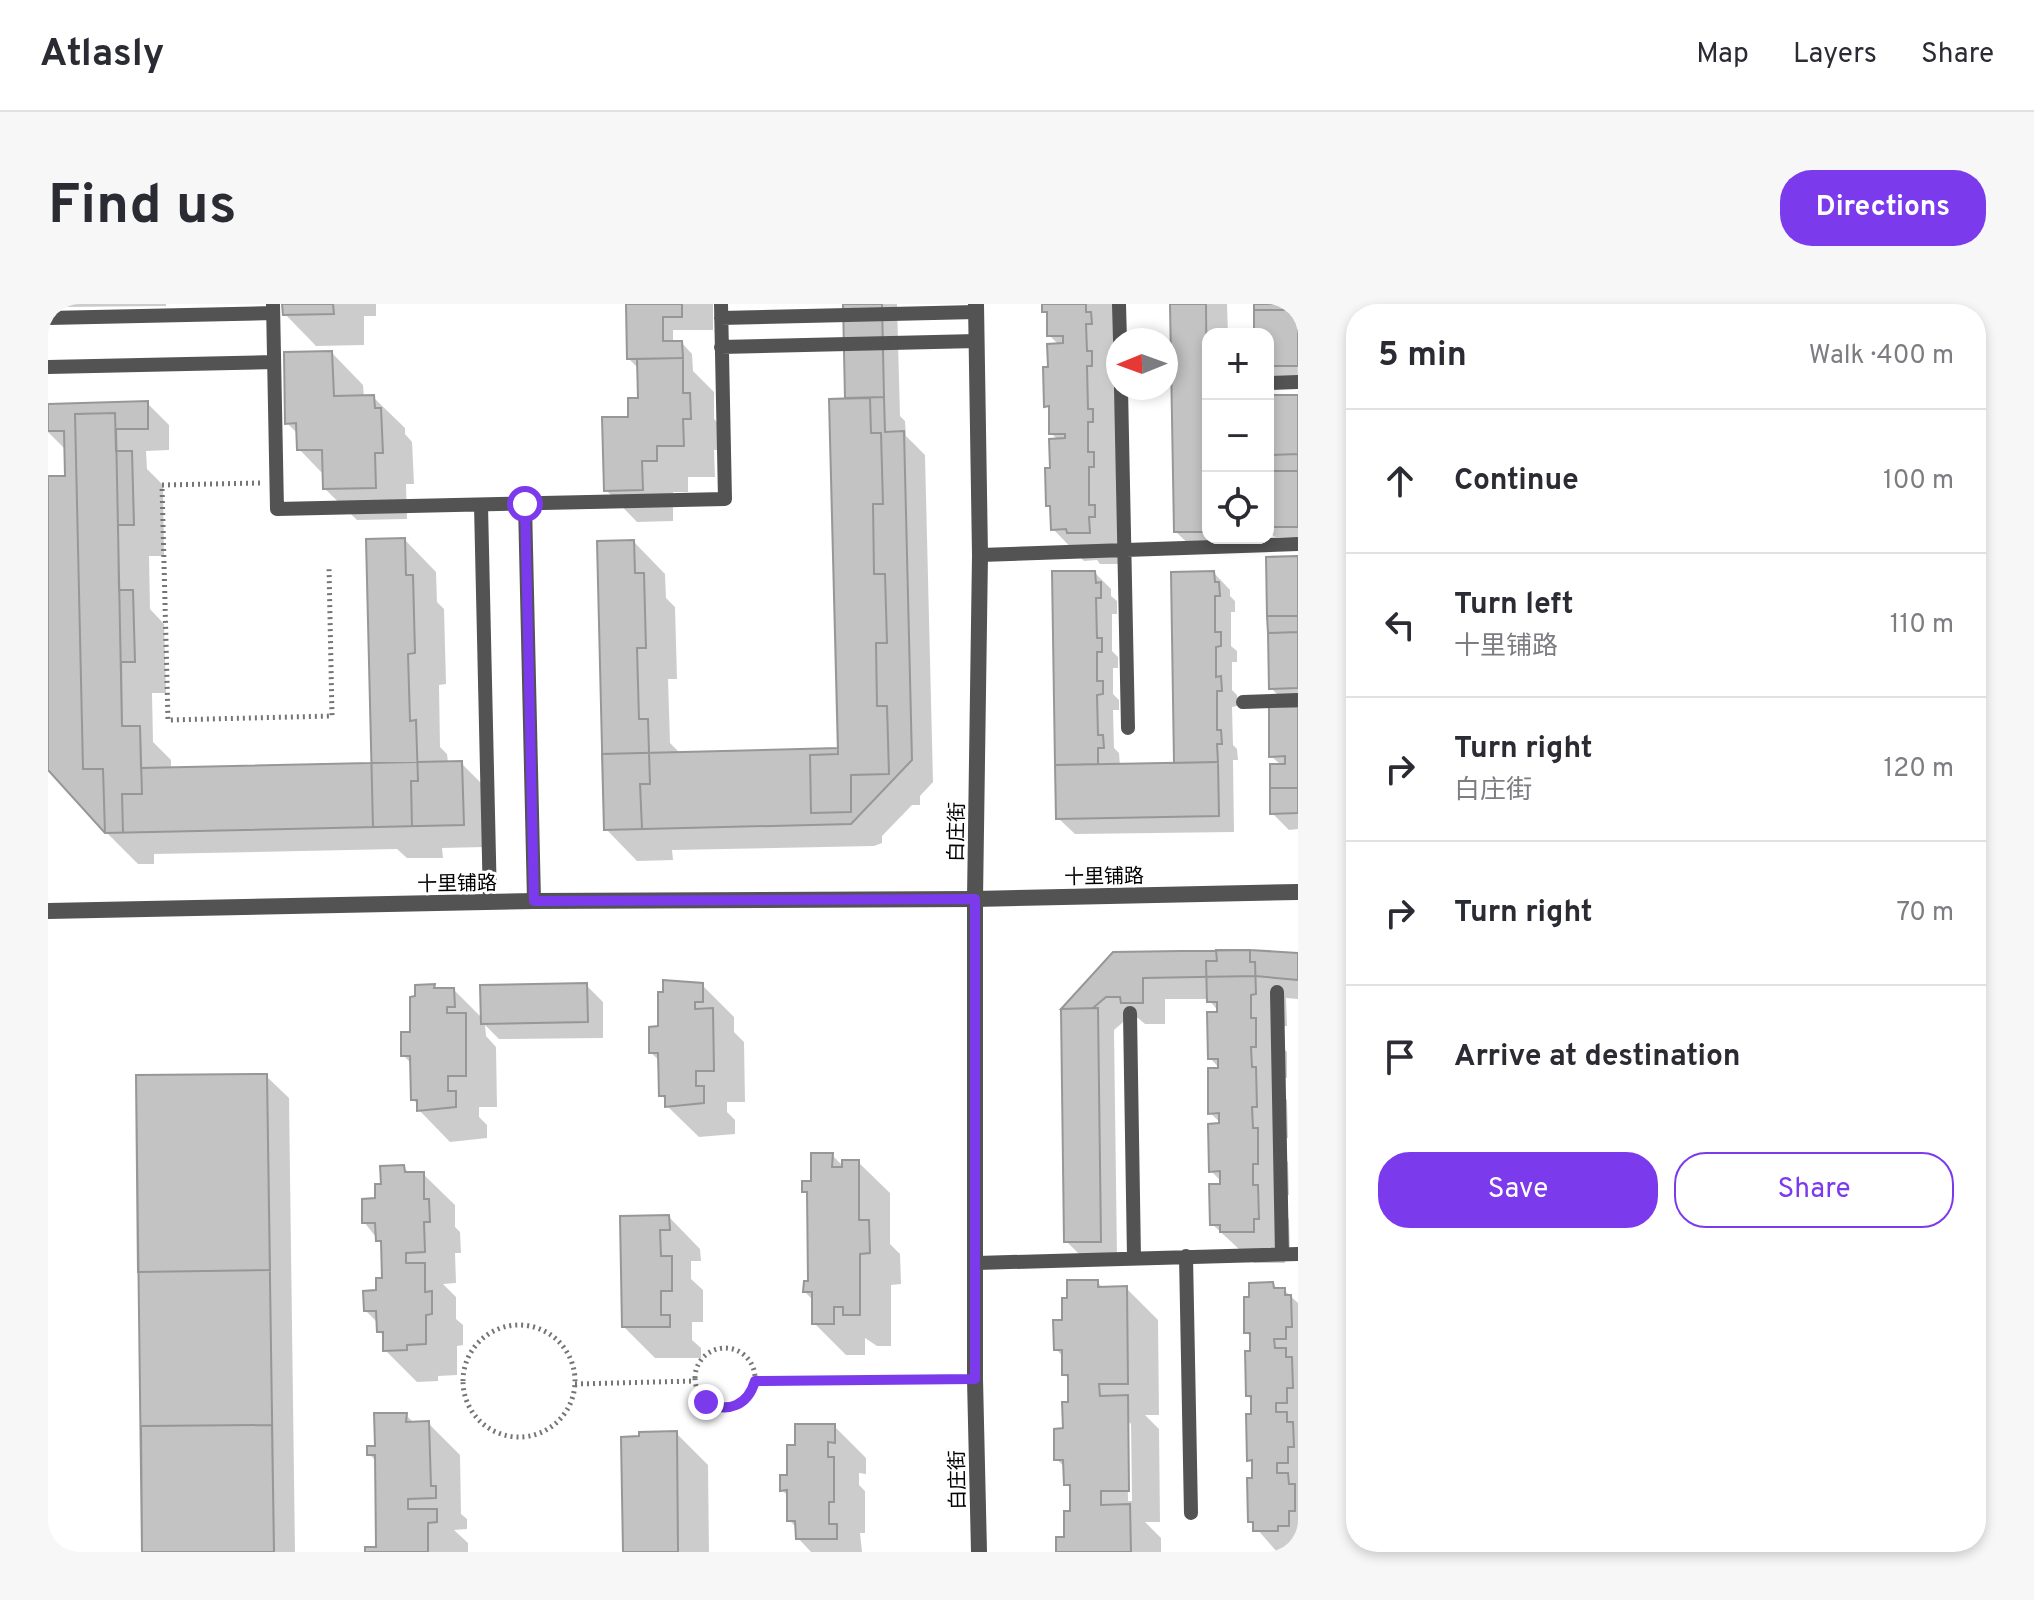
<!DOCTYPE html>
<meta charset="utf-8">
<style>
:root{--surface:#fff;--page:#f7f7f7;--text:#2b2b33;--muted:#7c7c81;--line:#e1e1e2;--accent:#7c3aed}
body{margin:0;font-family:Overpass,"Noto Sans SC",sans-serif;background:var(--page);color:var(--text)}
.controls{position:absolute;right:24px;top:24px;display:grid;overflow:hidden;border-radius:16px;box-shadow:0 4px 12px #0003}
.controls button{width:72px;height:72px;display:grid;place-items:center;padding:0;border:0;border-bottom:2px solid var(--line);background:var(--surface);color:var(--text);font:40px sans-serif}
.compass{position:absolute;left:1058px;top:24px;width:72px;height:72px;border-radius:50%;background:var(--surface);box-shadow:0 4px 12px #0003;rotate:269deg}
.stop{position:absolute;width:24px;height:24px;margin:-18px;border:6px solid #7c3aed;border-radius:50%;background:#fff}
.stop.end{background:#7c3aed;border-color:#fff;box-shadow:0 2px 8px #0008}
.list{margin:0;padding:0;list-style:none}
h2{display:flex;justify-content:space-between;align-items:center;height:104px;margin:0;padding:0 32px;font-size:34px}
h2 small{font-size:26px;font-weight:400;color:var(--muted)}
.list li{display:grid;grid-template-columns:52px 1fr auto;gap:24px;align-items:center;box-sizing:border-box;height:144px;padding:0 32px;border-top:2px solid var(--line)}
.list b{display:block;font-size:30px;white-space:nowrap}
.list p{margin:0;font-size:26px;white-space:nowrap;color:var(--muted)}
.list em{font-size:26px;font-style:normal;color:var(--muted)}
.actions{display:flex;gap:16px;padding:24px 32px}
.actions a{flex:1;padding:18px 0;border:2px solid var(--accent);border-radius:32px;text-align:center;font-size:28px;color:var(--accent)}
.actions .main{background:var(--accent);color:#fff}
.icon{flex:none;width:44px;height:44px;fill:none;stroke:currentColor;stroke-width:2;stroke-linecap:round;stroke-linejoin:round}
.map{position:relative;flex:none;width:1250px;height:1248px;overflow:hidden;border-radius:32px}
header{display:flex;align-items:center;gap:48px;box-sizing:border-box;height:112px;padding:0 40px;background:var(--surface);border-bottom:2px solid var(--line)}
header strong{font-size:38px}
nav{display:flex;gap:44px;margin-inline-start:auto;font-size:28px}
.intro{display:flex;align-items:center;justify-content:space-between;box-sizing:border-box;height:192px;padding:0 48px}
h1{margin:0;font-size:56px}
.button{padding:20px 36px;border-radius:32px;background:var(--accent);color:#fff;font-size:28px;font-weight:700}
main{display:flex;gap:48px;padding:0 48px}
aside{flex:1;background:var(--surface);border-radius:32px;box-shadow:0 4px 12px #0003}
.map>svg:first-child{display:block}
.shadow{fill:#0003;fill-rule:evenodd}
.building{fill:#c3c3c3;stroke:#979797;stroke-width:2}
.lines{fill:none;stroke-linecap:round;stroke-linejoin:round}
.path{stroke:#757575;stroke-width:5;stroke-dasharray:2 4;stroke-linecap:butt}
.service{stroke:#535353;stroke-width:14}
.minor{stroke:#535353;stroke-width:16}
.tertiary{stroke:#535353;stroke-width:16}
.route{stroke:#7c3aed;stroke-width:10}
.labels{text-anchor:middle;stroke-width:6;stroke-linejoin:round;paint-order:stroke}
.street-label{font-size:20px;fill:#000;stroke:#fff}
</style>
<header>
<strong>Atlasly</strong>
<nav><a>Map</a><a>Layers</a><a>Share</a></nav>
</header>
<div class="intro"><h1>Find us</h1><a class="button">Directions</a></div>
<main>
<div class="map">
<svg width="1250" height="1248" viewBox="0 0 1250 1248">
<rect width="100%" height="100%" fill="#fff"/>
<path class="shadow" d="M14,0h104v2l-101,1z
M236,0h92v12h-12v29l-48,1 -31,-32z
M580,0h85v26h-40v13h9l10,11 1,17 21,21v27l7,7v24h-7l1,27h-27v15h-15v29l-36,1 -31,-32 24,-71 10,-19 -1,-31 -10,-10z
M797,0h52l3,112 5,5 1,15 19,19 8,327 -13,14v9h-8l-30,31v7l-8,3 -202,4 1,10 -36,1 -31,-32 28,-287 31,32 1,24 9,9 2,72h-9l2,64 9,9 161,-2 10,-350 -3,-3z
M996,0h78l-5,51 4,209h-21l-3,-4 -13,1 -31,-32 -1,-19 -4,-4 10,-66 -7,-7v-23l-5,-4 4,-37 9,-24 -10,-10v-19l-5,-5z
M1124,0h55l1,30h-20v204h23v15h-33l-23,-22z
M1208,0h40l2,72 -30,1v-43h-12z
M284,49l31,32 1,12h9l32,31v6l7,8 2,42h-8l1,35 -50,1 -32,-31 -1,-14 -25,-26 -1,-15 -11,-11z
M1220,93h30v140h-23l-7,-6z
M99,99l22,22v25l-23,1 1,18 16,16 1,71h-15l1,53 14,15 2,69h-14l1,49 18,18v9l202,-4 32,-225 31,32 1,30 7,7 2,75 -7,1 1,62 7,7 1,9h13l22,22 2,62 -43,1 1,10h-36l-10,-9 -243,5v10h-16l-32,-32 -58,-170v-184h19v-27l-19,-19v-26z
M1250,254v141h-16l-11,-11z
M1006,269h41l16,16v7l6,5v13h-5v37l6,6v11h-5v26l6,6v10h-6l1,38 5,5 1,13 56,-1 38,-192 16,17v6l5,5v11h-4v34l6,5v11h-5v28l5,5v11l-5,1 1,38 4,4 1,11h-5l1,72 -159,2 -17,-16z
M1250,405v120l-9,1 -17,-17 10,-47 -11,-10z
M1066,650l184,1v44l-12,-1 1,28h-5v21l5,5v26h-5l1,18 4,4 1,38h-5l1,19 4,5 1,33h-5v19l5,5 1,31h-5v13h-31l-42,-39 10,-38v-4l-11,-11 12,-46 -13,-12 11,-43 -11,-12 11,-44 -13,-15h-43v25h-20l-7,-6h-10l-14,12 3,228h-34l-17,-17 -3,-231z
M538,681l17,17v36l-104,1 -14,-14 1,11 10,11 1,60h-18v10l8,8v13l-37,4 -31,-32v-5l-6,-5 -1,-36 -9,-9 9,-22 42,-43 29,29z
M654,681l32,32v15l10,10 1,60h-18v10l8,8v14l-36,3 -32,-31v-5l-6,-6v-33l-10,-9 9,-25z
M218,772l23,22 6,454h-151z
M784,851l12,12 14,-5 32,31v51l10,10 1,30 -10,1v61h-14l-12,-8v17h-19l-32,-32v-22l-9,-9 5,-8 -1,-88 -5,-5 9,-8z
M356,864l6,6h13l32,31v22l5,5 1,21h-6l1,30 -13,1 13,13v22l7,6v20l-6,1v29l-19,1v5l-21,1 -32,-32v-13l-6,-6 -1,-8 -12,-12 18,-31 -1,-34 -19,-24 19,-36z
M621,913l31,32 1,12h-10v18l12,11v32h-11v18l9,8v10h-46l-31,-31 -2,-109z
M1049,978l6,6h23l32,32 1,95h-14l14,14 1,93h-15l16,16v14h-103l8,-13 6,-26v-23l-6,-6v-16l-10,-9 14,-55v-24l-6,-6v-16l-8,-9 8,-27zM1079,1116l4,4 1,77h-4z
M1225,980l5,6h6l14,13v249h-21l-27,-31 5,-41 -1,-15 -5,-5 4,-44v-15l-6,-6 5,-57 -6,-6 5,-33z
M358,1111l9,9h14l31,31 1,59 6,5v10l-13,1 14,13v9h-101l11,-3 -1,-87 -8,-8z
M786,1122l32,32v16l-7,-1v12l6,6v42h-5l2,19h-51l-13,-14 -1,-10 -8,-8v-23l-7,-7 7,-13 8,-30z
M628,1129l32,32 1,87h-84z"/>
<path class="building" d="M234,0h51l1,10 -51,1z
M578,0h56v13h-19v24h19l1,17 -56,1z
M795,0h39l2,93 -39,1z
M994,0h44v8h5l1,12h-6l1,27h5v15h-5l1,43h5v13h-5v30h6v15h-5v38h6v12h-6l1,16h-23l-1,-4 -15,1 -1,-24h-4l-1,-38h5l-1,-29 16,-1v-4h-16v-28l-5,1 -1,-40h5l-1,-23 16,-1v-7h-16v-24h-5z
M1122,0h36l2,228h-34z
M1206,0h44v6h-44z
M1206,6h44v56h-30v-32h-14z
M284,47l2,45 40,-1 1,13h6l2,45h-8l1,35 -53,1 -1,-39h-25l-1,-27 -11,1 -1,-72z
M635,54v35h7l1,26h-8l1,27h-27v15h-15l1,29 -39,1 -2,-74h26v-19h10l-1,-39z
M1220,91h30v59l-30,1z
M836,93l1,35 19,-1 8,329 -61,64 -247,6 -2,-76 236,-6 -9,-349z
M822,94l1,35h10l2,71h-10l1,70h11l2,69h-11l1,63h10l2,68 -38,1v37l-40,1 -1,-58 28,-1 -9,-355z
M100,97v28h-32l6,297h18l1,42 321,-7 2,64 -359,8 -57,-63v-294h17l-1,-45h-16v-27z
M67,109l1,38h16l2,74h-16l1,65h14l2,72h-14l1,64h18l2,68h-20l1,39h-18l-2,-64h-20l-8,-355z
M1250,150v17h-30v-16z
M1220,167h30v56h-30z
M357,234l1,37h7l2,78 -7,1 2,67 6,-1 2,61h-7l1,46h-39l-7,-288z
M586,236l1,33h9l2,75h-9l2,71h9l2,65h-10l2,45 -38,1 -7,-289z
M1250,252v60h-31l-1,-59z
M1004,267h43l1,12 5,-1v16h-5l1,40h5v14h-5v29h6v13l-6,1 1,40h5l1,13h-6v16l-43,1z
M1166,267l1,11h4l1,14h-5v36h6v14l-5,1v30l5,-1 1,15h-5v39h4l1,14h-5l1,18 -44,1 -3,-191z
M1219,312h31v16l-30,1z
M1250,328v56l-29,1 -1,-56z
M1221,403h29v106l-28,1v-50h15v-8l-16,1z
M1170,458l1,54 -163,3 -1,-54z
M1222,484h28v25l-28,1z
M1168,646h34v12h5l1,32 -5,1v23h5v29h-5l1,20h4l1,40h-5l1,21h5v36h-5v21h5l1,34h-5v13h-34v-7h-10l-1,-41h11v-13l-11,1 -1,-48 11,-1v-10l-11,1v-46h10v-9h-10l-1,-47h10v-10h-10l-1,-41h11z
M1202,646l48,3v27l-43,-4 -112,2v25h-22l-1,-6h-14l-13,11 -32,1 52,-57z
M615,676l40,3v19h-8v7l18,-1 1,63h-18v15h8v17l-39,4v-11h-6l-1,-43h-9v-26l9,-1v-34h5z
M539,679l1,39 -107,2 -1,-39z
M387,680l-1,4h20l1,19h-8v6h19v63h-18v15h8v16l-39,4v-11h-6l-1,-44h-9v-24h9v-35l5,-1v-11z
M1050,704l3,234h-37l-3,-233z
M219,770l3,196 -132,2 -2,-197z
M219,770l7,478h-132l-6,-477z
M763,849h22l-1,14h10v-7h17v60h10l1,33 -10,1v61h-17v-8h-9v17h-22v-32h-9l1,-11h4l-1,-89h-5v-11h9z
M356,861l1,7h19v27h5l1,23h-6l1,30 -19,1v10h19v29l7,-1v23l-6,1v29l-19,1v5l-24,1v-19h-6l-1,-21h-12l-1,-20 13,-1v-12h6l-1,-37h-5l-1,-18h-13v-24l13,-1v-14h6l-1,-18z
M621,911l1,15h-10l1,26h11v35h-11v24h9v12h-48l-2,-111z
M1019,976h31v7l29,-1 1,98h-29l1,12 28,-1 1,96h-28v14l29,-1 1,48h-75v-15h8v-26h6v-26h-6l-1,-25h-9v-31l9,-1 -1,-26h6v-27h-6v-25h-8l-1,-30h9v-22h5z
M1225,978l1,6h11v7h6l1,32h-6v12h-12l1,9h11v9h6l1,31h-6v15h-11v9h11v10h6l1,25h-6v16h-11v10h11l1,11h6v27h-6v15h-11v5h-25v-9h-5l-1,-44h5v-18l-5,1 -1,-47h5v-18h-5l-1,-45h5v-18h-6v-36h5v-14z
M326,1109h33l-1,9 23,-1 2,65h5v12l-28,1v10h29v13l-9,1v29h-63v-5h11l-1,-92h-8v-9h8z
M747,1120h40v19l-7,-1v15h6v45h-5v22h8v15h-41l-1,-18h-8v-31l-7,1v-16h7v-30h8z
M224,1121l2,127h-132l-1,-126z
M629,1127l1,121h-55l-2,-115 18,-1v-4z"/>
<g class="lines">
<path class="path" d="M212,179l-98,2 6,235 164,-4 -3,-149
M415 1077a56 56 0 1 1 112 0a56 56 0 1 1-112 0Z
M647 1074a30 30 0 1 1 60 0a30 30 0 1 1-60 0Z
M707,1077l203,-2
M527,1080l120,-3"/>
<path class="service" d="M225,0l4,205 448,-10 -4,-195
M1071,0l1,36
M0,14l225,-5
M673,14l255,-6
M673,43l256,-6
M0,63l226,-5
M1220,79l30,-1
M1073,84l7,340
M477,200l9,397
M433,201l9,397
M932,251l318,-11
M1195,398l55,-2
M1229,688l5,262
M1082,709l4,245
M1138,952l5,257
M929,959l321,-9"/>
<path class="minor" d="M928,0l4,251 -5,344v480l4,173"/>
<path class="tertiary" d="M0,607l486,-10 441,-2 323,-7"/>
</g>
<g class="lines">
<path class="route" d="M477,200l9,397 441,-2v480l-220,2c-7,24 -27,33 -49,21"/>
</g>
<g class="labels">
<g class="street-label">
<text transform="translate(908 528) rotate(-89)" y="7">白庄街</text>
<text transform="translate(1056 572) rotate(-1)" y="7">十里铺路</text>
<text transform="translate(409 579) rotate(-1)" y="7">十里铺路</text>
<text transform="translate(909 1176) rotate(-91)" y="7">白庄街</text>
</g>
</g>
</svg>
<div class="controls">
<button>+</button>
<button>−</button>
<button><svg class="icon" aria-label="locate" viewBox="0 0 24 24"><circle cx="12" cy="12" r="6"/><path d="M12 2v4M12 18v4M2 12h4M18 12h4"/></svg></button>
</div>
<svg class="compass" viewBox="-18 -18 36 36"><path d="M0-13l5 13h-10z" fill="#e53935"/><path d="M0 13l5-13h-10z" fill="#7c7c81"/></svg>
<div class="stop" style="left:477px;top:200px"></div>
<div class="stop end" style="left:658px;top:1098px"></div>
</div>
<aside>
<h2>5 min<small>Walk · 400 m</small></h2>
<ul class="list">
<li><svg class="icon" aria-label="ahead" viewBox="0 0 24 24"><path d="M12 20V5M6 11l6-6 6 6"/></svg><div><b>Continue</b></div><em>100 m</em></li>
<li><svg class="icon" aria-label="left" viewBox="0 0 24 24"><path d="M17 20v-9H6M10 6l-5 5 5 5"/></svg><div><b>Turn left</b><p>十里铺路</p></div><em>110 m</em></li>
<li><svg class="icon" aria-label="right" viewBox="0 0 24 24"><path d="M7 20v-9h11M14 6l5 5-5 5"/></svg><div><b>Turn right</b><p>白庄街</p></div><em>120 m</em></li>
<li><svg class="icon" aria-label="right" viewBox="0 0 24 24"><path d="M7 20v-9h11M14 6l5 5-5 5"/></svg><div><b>Turn right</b></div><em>70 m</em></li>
<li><svg class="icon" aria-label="arrive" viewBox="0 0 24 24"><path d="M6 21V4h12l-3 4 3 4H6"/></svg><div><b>Arrive at destination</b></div></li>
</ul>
<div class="actions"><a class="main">Save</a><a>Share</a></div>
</aside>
</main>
